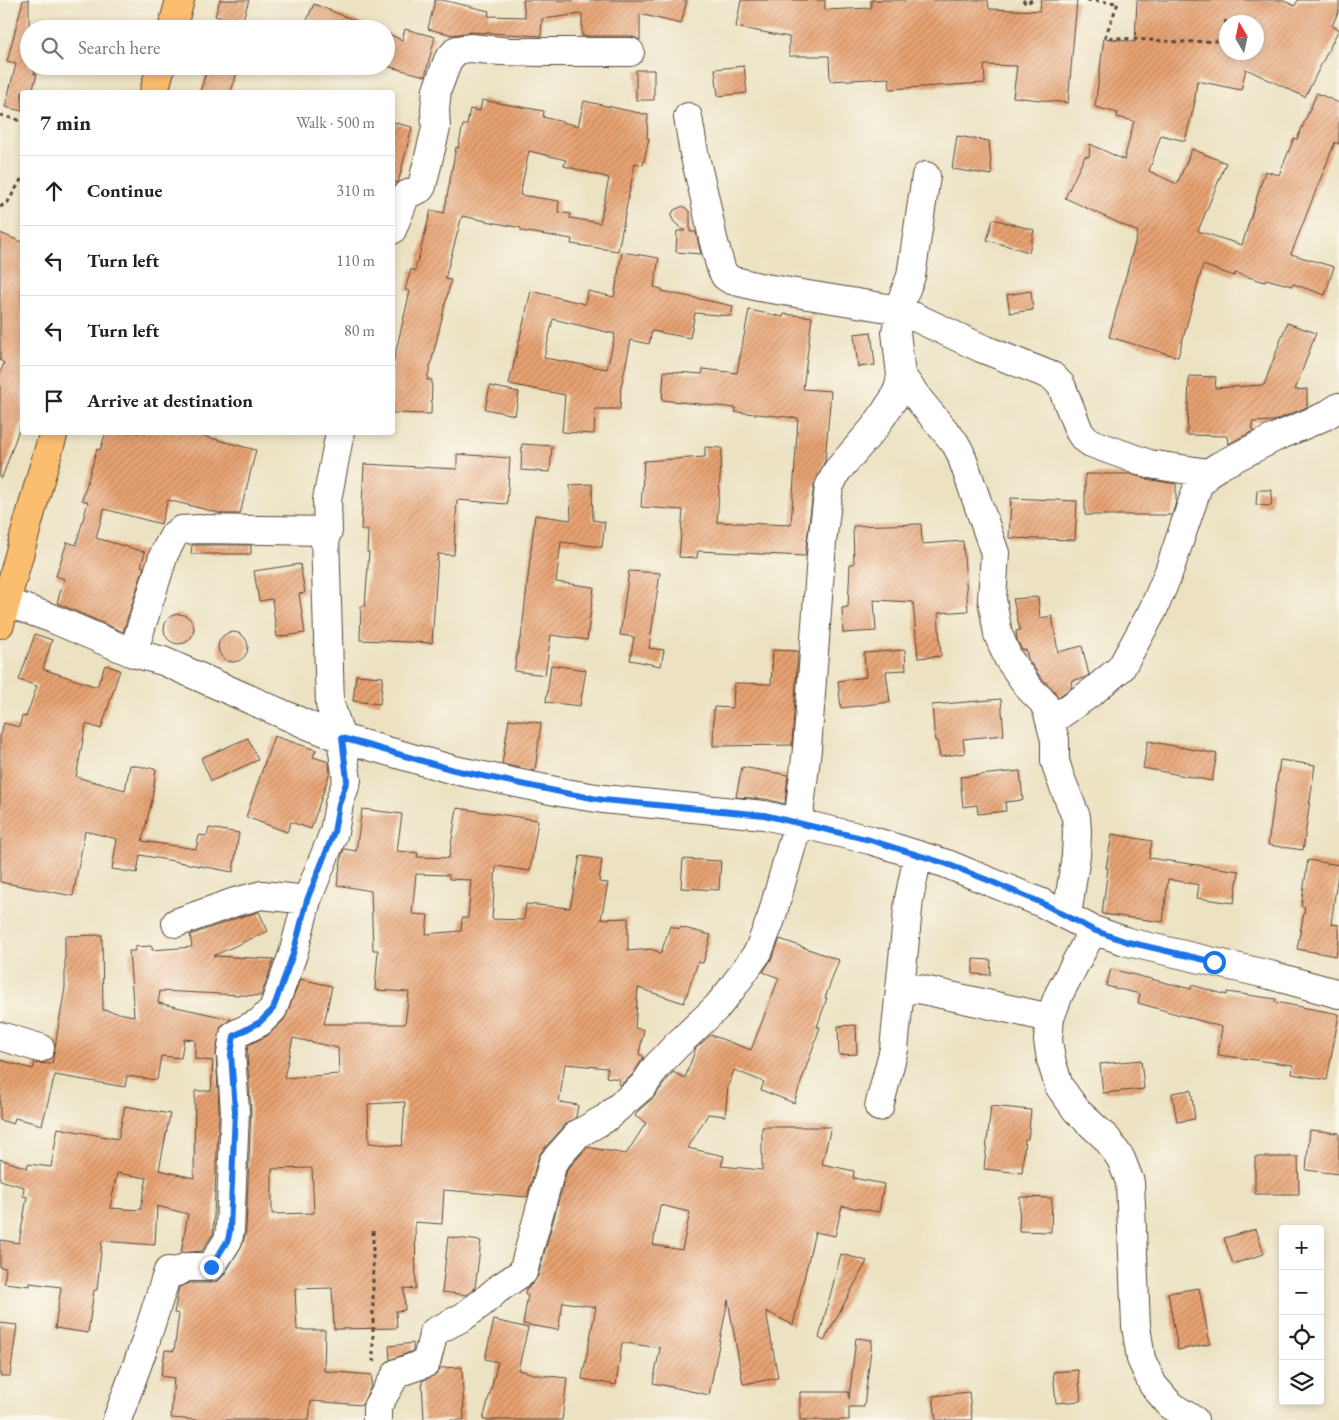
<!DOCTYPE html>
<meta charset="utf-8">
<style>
:root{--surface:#fff;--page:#f6f6f6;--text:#222;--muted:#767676;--line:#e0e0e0}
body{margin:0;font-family:"EB Garamond",serif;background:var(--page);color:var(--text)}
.controls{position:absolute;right:15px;bottom:15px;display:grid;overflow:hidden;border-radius:5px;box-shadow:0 2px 8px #0003}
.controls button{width:45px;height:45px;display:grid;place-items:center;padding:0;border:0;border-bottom:1px solid var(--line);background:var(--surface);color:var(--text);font:25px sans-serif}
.compass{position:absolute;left:1219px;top:15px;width:45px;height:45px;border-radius:50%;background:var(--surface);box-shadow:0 2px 8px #0003;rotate:351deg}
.stop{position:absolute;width:15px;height:15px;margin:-11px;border:4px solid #1a73e8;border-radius:50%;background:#fff}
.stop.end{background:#1a73e8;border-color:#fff;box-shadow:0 1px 5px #0008}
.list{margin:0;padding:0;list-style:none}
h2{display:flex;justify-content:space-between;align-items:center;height:65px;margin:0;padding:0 20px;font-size:21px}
h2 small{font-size:16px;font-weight:400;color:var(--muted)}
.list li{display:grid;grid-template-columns:32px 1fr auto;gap:15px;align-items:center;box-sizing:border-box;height:70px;padding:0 20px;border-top:1px solid var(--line)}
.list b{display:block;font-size:19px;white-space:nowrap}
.list em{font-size:16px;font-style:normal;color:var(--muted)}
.icon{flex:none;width:28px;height:28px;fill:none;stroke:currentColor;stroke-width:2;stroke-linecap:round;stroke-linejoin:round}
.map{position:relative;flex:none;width:1339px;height:1420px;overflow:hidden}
.search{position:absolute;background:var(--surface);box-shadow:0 2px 8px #0003;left:20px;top:20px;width:375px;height:55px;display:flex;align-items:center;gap:12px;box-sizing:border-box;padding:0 18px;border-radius:28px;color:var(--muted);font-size:19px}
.panel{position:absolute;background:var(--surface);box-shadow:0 2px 8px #0003;left:20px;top:90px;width:375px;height:345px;border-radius:5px}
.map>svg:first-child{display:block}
.building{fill:url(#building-hatch);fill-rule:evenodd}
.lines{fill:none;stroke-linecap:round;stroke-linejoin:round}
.minor-casing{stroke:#564637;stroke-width:30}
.highway-casing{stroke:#564637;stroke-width:30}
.path{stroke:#564637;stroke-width:3;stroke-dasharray:4 4;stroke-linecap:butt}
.minor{stroke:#fff;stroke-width:28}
.highway{stroke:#fbbd6e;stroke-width:28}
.route{stroke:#1a73e8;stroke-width:6}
</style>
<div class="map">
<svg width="1339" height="1420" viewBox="0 0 1339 1420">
<defs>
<pattern id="building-hatch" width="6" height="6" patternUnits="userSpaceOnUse" patternTransform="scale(1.25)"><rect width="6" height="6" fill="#e8a272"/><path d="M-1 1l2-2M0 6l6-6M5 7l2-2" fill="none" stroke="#bd845d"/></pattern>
</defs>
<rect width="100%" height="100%" fill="#fbf7ec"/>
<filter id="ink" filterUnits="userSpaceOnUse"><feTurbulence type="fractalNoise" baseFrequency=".02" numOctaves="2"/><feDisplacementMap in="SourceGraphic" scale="10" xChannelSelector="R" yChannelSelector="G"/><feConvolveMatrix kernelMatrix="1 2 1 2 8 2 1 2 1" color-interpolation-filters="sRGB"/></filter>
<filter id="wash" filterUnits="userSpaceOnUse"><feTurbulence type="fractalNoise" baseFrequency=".0096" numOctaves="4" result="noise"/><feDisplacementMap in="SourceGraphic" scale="20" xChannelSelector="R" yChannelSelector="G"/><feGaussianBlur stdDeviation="1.12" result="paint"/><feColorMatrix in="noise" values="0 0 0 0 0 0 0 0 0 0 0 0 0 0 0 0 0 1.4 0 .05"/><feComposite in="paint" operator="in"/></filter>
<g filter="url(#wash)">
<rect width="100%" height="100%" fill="#ece2c2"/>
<g id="blocks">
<path class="building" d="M23,0h6v66h7l-2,8h3l-5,18h-10v19l-17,-4 11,-43 -9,-2z
M220,0h29l-9,29h-21l4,-11 -8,-2z
M435,0h7l47,11 -1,5 37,1 -2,-17h164l-6,24 -41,-10v26l-10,-4h-48v-22l-40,5 -1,17 -70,-4 -18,3 -25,-6z
M741,0h84v10l46,-2v-8h117l1,9 51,2 1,-11h36l-9,103 -55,-6 4,-31 -33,-1 1,18 -95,6 -1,-11 -59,3 -1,-25h-40v-19l-53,-10z
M1137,0h145l13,6 3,-6h41v10l-7,16 7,3 -34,68 -59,-28 -5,21 -44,-9 -3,25 -9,35 -24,-6 -12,36 28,13 15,-35 34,14 -28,68 44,14 23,-74 14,4 15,-37 3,1 20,-46 22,10v41l-4,-2 -44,112 43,13 -9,28 -32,-11 -1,2 -26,-7 -1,3 -30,-9 -1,3 -31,-11 -25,92 -69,-20 29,-105 -73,-34 20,-42 4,1 1,-13 34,16 10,-39 -17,-4 1,-4 -23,-6 9,-69 31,4zM1226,22h30v30h-30z
M314,4l60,24v1h-71z
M405,29l30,8 -10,39 -39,-10v-33l16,7z
M208,66h31l-8,26h-31z
M744,66l3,27 -29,3 -3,-27z
M636,70h18v30h-18z
M482,100l62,11 -1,6 35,9 6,-25 64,14 -1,23h2l-6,27 -8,-2 -17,88 -47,-7 1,-5 -51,-8v-3l-59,-12 -17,63 6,1 -24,100h5l-1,34 -39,-1v-45l18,-77 -5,-1 6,-21 4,2 16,-61 13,3 12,-66 2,1 5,-23h4l3,-16 10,2zM529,151l37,9 -2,6 45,12 -9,45 -30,-5 1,-4 -13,-2 1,-11 -39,-6z
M392,122l20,5 -14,56 -6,-1z
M957,136l32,5 3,34 -40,-6z
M683,206l7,6v20h6l5,22 -25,-2 1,-21h8l-11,-9 -3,-6 3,-6z
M993,219l41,11 -5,22 -42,-12z
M0,233l22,9v179l-20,57h-2v-105l4,-10 -4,-3z
M622,252l37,6 -5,29 8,2v2l71,15 -2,10 -36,-3 -5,25 -38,-7 -3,13 -18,-4 -10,47 -1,22h-25l-1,25 -32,-2 3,-37 -56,-11 22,-93 54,13 3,-13 26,6zM553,319l62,15 -8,35 -63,-11z
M1031,291l2,19 -23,3 -3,-18z
M749,310l34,7 1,-3 28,3 -9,72 28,2 -6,70 -11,24 -9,71 -107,-5 -1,7 -18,-1 4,-47 -42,-3 3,-46 61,-4v-10l17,1 -5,74 74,3 7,-107 -63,-6 1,-4 -74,-8 2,-29 38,3 1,-5 34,4z
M1287,323l29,10 -21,57 12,-1v18l-33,14 -22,1 1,9 -25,13 -1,-8 -40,-1 2,-59 27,1 -1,11 49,-3z
M871,332l4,33 -17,2 -4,-33z
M490,386l29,6 -4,23 -30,-6z
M106,432h82l68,18 -16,64h-17l-55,-14 -7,24 -57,-15 -8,29 49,14 -4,14 3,1 -21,65 -66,-29 7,-24 -8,-3 11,-34 9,3 12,-43 -6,-2 15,-51 3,1z
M522,444l30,2 -2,26 -29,-2z
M457,454l53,4 -3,46 -50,-4 -3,55 -16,-1 -6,89 -72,-3 1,-34h4l4,-54h-2l1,-22h-7l3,-66 93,5z
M1085,474h46l15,5 30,5v18l-4,13h-87z
M592,484l1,36 12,2 -3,25 -41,-5 -5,40 38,5 -7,53 -36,-5 -6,40 -31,-4 6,-33 1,1 14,-124 36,5 -1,-35z
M1257,490h15l-1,16 -15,-1z
M1011,498l66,3 -2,39 -66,-2z
M921,524l1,20 41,-3 5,70 -30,2 3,43 -23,2 -5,-56 -39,-2 2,31 -33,2 -1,-25 6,-1 2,-43h4l-1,-38z
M192,545h59v9h-60z
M300,564l5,29 -6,1 6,39 -28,4 -5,-38 -13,2 -5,-30z
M629,571l31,2 -11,75 15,2 -3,16 -31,-6 4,-23 -14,-2z
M1038,597l2,21 12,-2 6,36 24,-6 7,29 -5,3 -13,3 1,6 -14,10 -6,-9 -11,-10 -13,-19 -2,-9h-4l-5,-10 -1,-9 4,-1 -7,-31z
M164 629a15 15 0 1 1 30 0a15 15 0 1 1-30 0Z
M218 647a15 15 0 1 1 30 0a15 15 0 1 1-30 0Z
M35,634l17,6 -9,29 54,18 8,-22 15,5 -19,59 -15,-5 -10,53 49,13 5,-25 26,4 -4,31 -10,41 54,8 3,-14 8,1 2,-8 30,5 -6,39 -93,-17 -3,18 -25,-4 5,-30 -32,-8 -12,65 -73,-14v-146l4,-13 15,4 3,-11 4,1 11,-31 -18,-6z
M773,650l25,1 -6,94 -79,1 1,-39 19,1 1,-25 37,1z
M905,650l1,20 -20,1 4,31 -49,6 -3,-27 28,-4 -2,-24z
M551,665l35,5 -6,36 -34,-4z
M356,675l27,2 -3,27 -27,-3z
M1001,699l3,36 -41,4 2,14 -25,4 -3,-16h-2l-3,-36z
M509,719l32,4 -6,48 -33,-7z
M274,736l42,14 -3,7 16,5 1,10 -19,57 -20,-7 -4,10 -41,-15z
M248,738l10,22 -47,21 -10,-23z
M1148,741l69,13 -5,27 -69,-13z
M1280,760l35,5 -12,85 -35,-5z
M742,767l46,8 -3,29 -19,-5 -30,-2z
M1020,771l3,29 -18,2 1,9 -28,3 -1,-9 -14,2 -3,-30z
M457,808l81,12 -8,51 -34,-5 -4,53 32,1 2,-16 44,4 10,-52 22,3 -3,23 9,1 -7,36 27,-1v33l23,-2 10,4 9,-27 10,3v-2l31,8 -8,28 -5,-1 -14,41 -46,-15 -3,40 9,2 -5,24 5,3 -12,18 -13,11v-7l-13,-2 2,-9 -43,-4 -6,38 19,3 -2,12 -10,7 -25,28 -3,6 -11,39 -83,-7 -2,34 -27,-2 1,67 -12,-1 1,22 -9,1 1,17 -63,1 -2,-41 -37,1 2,41h28l-1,41 48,4 -1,11 -9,19 -51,-4 -2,19h-111l-27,-2 3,-40 -13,-2 4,-26 9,1 5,-37 -5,-1 5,-26 11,-4h21l8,-3 5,-5 19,-32 3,-12 5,-119 -4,-57 1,-10 19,-9 17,-16 16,-41 32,7 -8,38h81l4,-32 -34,-2 3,-40h-5l-2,-59 -34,-6 5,-30 2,-6 12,2 6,-42 40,5 -5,37 21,2 -1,4 32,1zM416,874l33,1v4l22,1 -3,38h-6l-1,13 -35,3 2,-19 -16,-1zM293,1038l45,10 1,26 -55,4zM405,1102l-3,44 -33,-3 -1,-39zM312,1168l2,45 -42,1v-45z
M1112,834l40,7 -3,17 90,13 -5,32 -37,-5 2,-13 -31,-6 -5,43 -61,-8 6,-46h-2z
M683,859l38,2 -2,29 -38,-2z
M1308,860l31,5 -8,59 8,1v16l-3,15 -39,-7 8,-42 -4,-1z
M259,912l9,19 -55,25 61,3 -13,37 -101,-5 -2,12 73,16 -10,7 -5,26 3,59 -6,123 -11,17 -21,2 7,-39 -31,-8 -2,39 -53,-4 -5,49h-3l-6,43 -33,-5 6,-41 -31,-4v3l-26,-3 2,-15 -6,-1v-27l19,3 8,-46 -4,-1 1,-9 -24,-7v-21l27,9 1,-4 23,3 7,-39 60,11 7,-33 45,8 -11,56 35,8 1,-87h16l2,-30 -18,-2v-19l-11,-1 -3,19 -20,-2 -4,24 -30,-4 -2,11 -70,-12 -13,50 -27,-7 -2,6 -13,-4v-60l33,9 2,-6 17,1 13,-76v-52l37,-1 1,75 31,6 -5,-65h6v-4l17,-1v4l40,-3 -2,-12 50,-18zM117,1173l30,5 -7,32 -30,-2z
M780,939l59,21 -14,38h2l-10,29h3l-26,76 -33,-13 3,-8 -30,-12 -6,16 -3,30 -17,-2 -20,34 36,8 -3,10 41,4v-43h69l-9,37 32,7 -1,7 31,6 -5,28 -37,-6 -7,30 -20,-4 -22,93 -27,-14 12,67 -35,6 -15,-84 -19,95 -56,-12 7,-35 -34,-5h-4l-6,42 -34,-6 14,-72 -33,-5 -5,28 -35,-6 5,-29h-3l1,-6 6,-5 6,-8 29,-106 20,-23 39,7 20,-31 -11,-7 3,-5 16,-14 19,-25 12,6 11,-30 15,-13 40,15 28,-72 -16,-6 9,-14zM660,1205l30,7 -8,38 -29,-5z
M973,959l18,1 -1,15 -17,-1z
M1111,969l80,20 1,-4 35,10v-3l49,7 -1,3 64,12 -12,66 -35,-6 1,-9 -75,-10 4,-28 -84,-24 2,-9 -34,-8z
M856,1025l1,29 -18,1 -1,-29z
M1141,1060l3,29 -41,4 -3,-29z
M1191,1090l4,29 -18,3 -5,-29z
M991,1106l40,4 -3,29h-3l-3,34 -38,-4z
M1310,1130l29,3v41l-33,-4z
M1255,1157h43l1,37h-44z
M1020,1197l32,1 -1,34 -32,-1z
M1256,1229l8,25 -31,10 -9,-26z
M448,1237l33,4 -6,47 -9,7 -24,-3z
M841,1254l26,7 -43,80 -5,-3z
M1199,1288l11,56 -32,6 -10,-57z
M494,1320l34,8 -10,42 20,5 29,3 -5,42h-79l15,-58 -13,-3z
M0,1323l17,2 -7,51h-10z
M856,1338l16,2 -8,67h-15v13h-49v-28h49v7z
M413,1343v8l-23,9 -1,-14z
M462,1367l2,53h-40l-2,-39 15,-7 4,-6z
M1078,1370l3,31 -25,2 -3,-31z
M969,1392l3,28h-36l-3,-24z"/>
</g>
</g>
<g filter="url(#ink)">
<use href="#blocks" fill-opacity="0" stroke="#564637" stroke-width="1"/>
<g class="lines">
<defs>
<path id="minor" d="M688,117l6,36 11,46 8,40 8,29 4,8 6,4 28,7 141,23 81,38 71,28 9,9 18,46 4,6 8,6 58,21 59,9
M926,176l-15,100 -8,21 -7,35 5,43 19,26 35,42 5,9 35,101 -3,46 6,35 10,24 21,30 14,14 4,8 8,30v21l5,16 16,40 1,15 -1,23 -9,61
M392,230l14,-35 14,-6 2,-3 14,-58 -1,-19 2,-19 11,-30 9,-10 13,-2 31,3 40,1h89
M6,602l45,16 82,35 30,8 147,65 31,12 113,32 111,23 38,6 161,16 106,25 77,24 95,39 51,27 35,12 142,33 69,19
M133,653l31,-99 10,-19 7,-5 19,-1 128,2
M1051,721l41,-29 29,-24 32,-58 15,-36 30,-88 10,-13 11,-7 55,-28 51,-22 14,-9
M176,923l59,-21 27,-7 45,5
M1093,930l-34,64 -9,24 -2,22 3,20 8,26 18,25 30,28 14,20 9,23 6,144 5,33 12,26 18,21 23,14
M901,985l149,33
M0,1036l40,12
M879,1107l15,-58 15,-150 9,-44
M117,1420l26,-71 25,-78 10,1 8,-5h25l17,-27 2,-10 5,-119 -4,-57 3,-19 26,-13 13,-13 20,-55 14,-54 27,-68 5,-28 8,-24 -6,-42 -11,-34 -5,-169 3,-4 -1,-31 13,-68
M377,1420v-13l20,-34 29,-10 8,-31 29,-15 20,-15 15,-13 25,-17 30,-110 25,-28 28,-16 38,-33 12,-18 20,-21 41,-39 13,-16 28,-39 13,-33 27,-96 9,-74 15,-207 7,-55 8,-16 38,-44 18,-27 6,-13 2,-12"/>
<path id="highway" d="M172,29l8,-29
M154,92l7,-26
M0,624l41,-148 13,-44"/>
</defs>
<use href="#minor" class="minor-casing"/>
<use href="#highway" class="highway-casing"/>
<path class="path" d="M1023,0l3,4 6,-4
M1087,0l31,3 -13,34 74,5 40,-1 7,-21
M0,115l22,6
M0,207l8,-5 14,-24
M373,1231v129l4,2"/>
<use href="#minor" class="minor"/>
<use href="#highway" class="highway"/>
</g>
</g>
<g class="lines" filter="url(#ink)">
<path class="route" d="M211,1267l17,-27 2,-10 5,-119 -4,-57 3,-18 26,-14 13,-13 20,-55 14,-54 27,-68 5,-28 8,-24 -5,-42 112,32 111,23 38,7 161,15 106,25 77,24 43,17 52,22 51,27 35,12 86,20"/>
</g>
</svg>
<div class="controls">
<button>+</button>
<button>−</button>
<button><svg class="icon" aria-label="locate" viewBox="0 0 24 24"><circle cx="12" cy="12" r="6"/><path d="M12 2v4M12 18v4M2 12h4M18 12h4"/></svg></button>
<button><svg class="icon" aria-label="layers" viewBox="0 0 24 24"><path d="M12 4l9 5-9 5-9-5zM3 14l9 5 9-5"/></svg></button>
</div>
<svg class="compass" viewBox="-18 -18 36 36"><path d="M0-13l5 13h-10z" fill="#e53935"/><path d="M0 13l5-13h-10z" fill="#767676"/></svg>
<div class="stop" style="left:1214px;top:962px"></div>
<div class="stop end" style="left:211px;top:1267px"></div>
<div class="search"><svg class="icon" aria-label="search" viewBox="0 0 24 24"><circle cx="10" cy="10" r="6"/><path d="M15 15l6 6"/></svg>Search here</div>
<section class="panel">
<h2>7 min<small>Walk · 500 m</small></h2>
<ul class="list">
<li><svg class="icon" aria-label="ahead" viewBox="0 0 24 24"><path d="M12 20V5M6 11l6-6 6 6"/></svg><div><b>Continue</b></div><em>310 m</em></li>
<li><svg class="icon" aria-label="left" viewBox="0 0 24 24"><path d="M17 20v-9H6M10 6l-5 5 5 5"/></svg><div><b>Turn left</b></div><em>110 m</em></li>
<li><svg class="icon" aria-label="left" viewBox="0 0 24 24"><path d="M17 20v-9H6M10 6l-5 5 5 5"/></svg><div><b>Turn left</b></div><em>80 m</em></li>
<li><svg class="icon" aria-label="arrive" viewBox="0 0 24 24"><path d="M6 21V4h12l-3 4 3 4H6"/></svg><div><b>Arrive at destination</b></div></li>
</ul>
</section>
</div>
